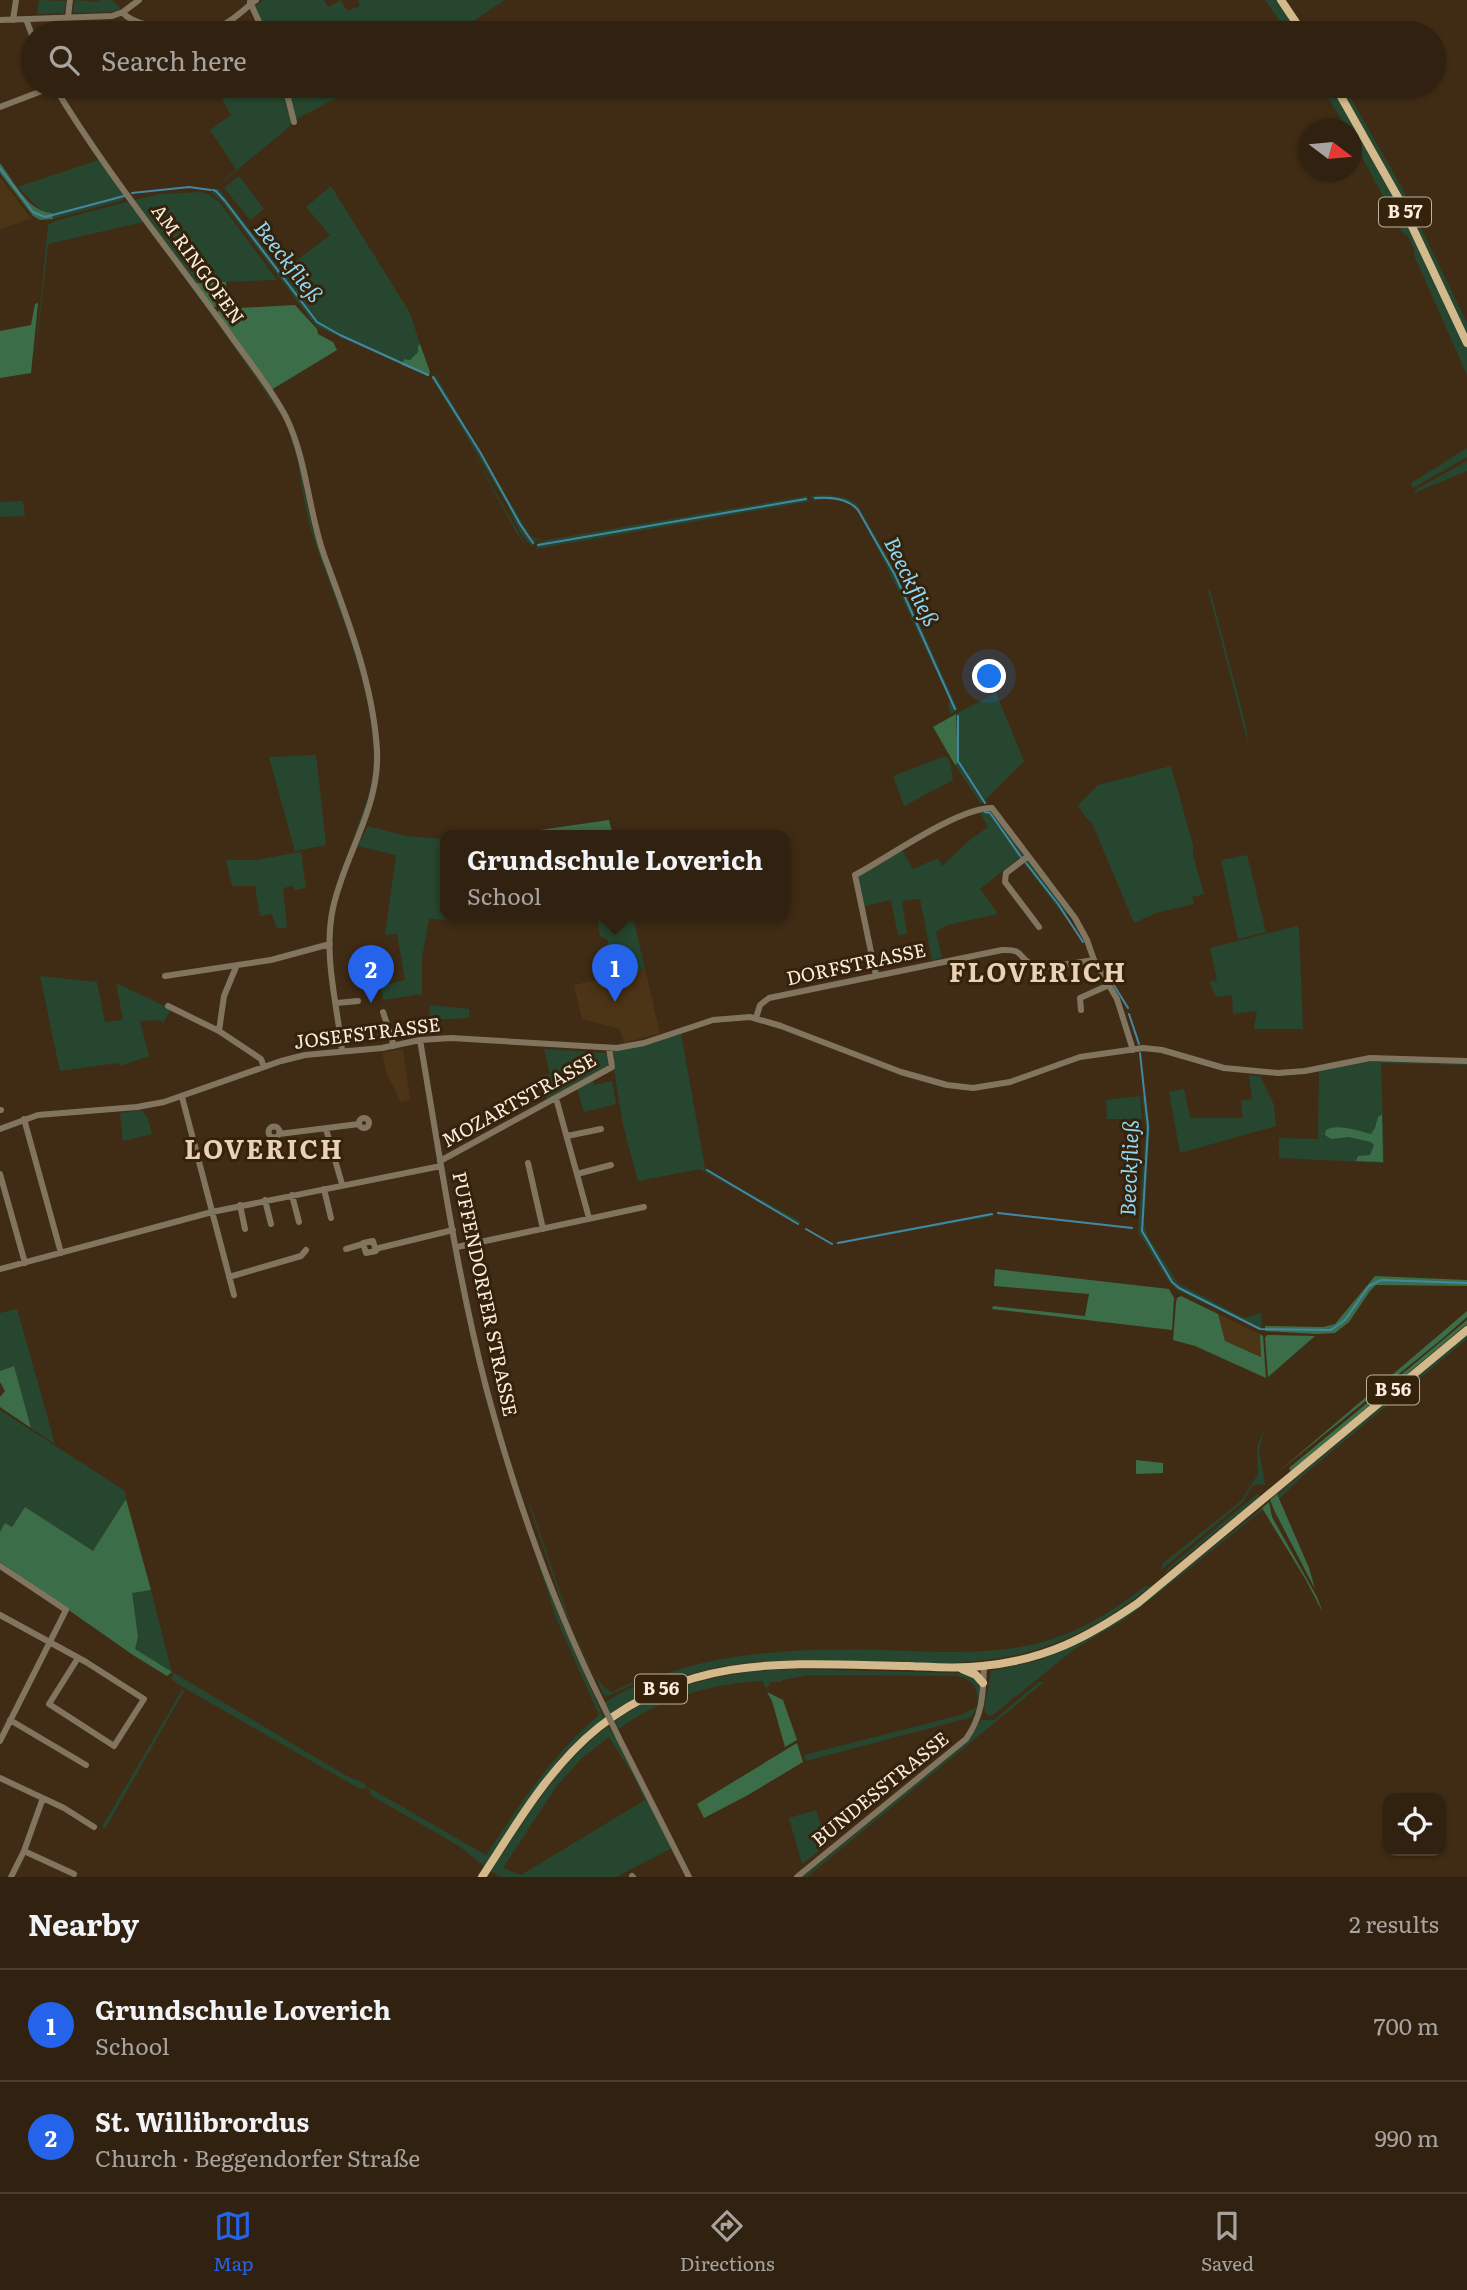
<!DOCTYPE html>
<meta charset="utf-8">
<style>
:root{--surface:#302110;--page:#382919;--text:#f1f3f6;--muted:#a8a39f;--line:#4b3e30;--accent:#2563eb}
body{margin:0;font-family:Literata,serif;background:var(--page);color:var(--text)}
.controls{position:absolute;right:21px;bottom:21px;display:grid;overflow:hidden;border-radius:14px;box-shadow:0 2px 5px #0004}
.controls button{width:63px;height:63px;display:grid;place-items:center;padding:0;border:0;border-bottom:2px solid var(--line);background:var(--surface);color:var(--text);font:35px sans-serif}
.compass{position:absolute;left:1299px;top:119px;width:63px;height:63px;border-radius:50%;background:var(--surface);box-shadow:0 2px 5px #0004;rotate:106deg}
.you{position:absolute;left:990px;top:677px;width:24px;height:24px;margin:-18px;border:5px solid #fff;border-radius:50%;background:#1a73e8;box-shadow:0 0 0 10px #1a73e833}
.badge{display:grid;place-items:center;width:46px;height:46px;border-radius:50%;background:var(--accent);color:#fff;font-size:23px;font-weight:700}
.pin{position:absolute;translate:-50% -58px;filter:drop-shadow(0 2px 4px #0008)}
.pin::after{content:'';position:absolute;top:37px;width:24px;height:21px;background:inherit;clip-path:polygon(0 0,100% 0,50% 100%)}
.popup{position:absolute;left:440px;top:830px;width:350px;height:91px;box-sizing:border-box;display:grid;place-content:center;border-radius:14px;background:var(--surface);filter:drop-shadow(0 2px 5px #0005);font-size:23px;white-space:nowrap;color:var(--muted)}
.popup b{font-size:26px;color:var(--text)}
.popup::after{content:'';position:absolute;left:50%;top:100%;margin-left:-14px;border:14px solid transparent;border-top-color:var(--surface)}
.list{margin:0;padding:0;list-style:none}
h2{display:flex;justify-content:space-between;align-items:center;height:91px;margin:0;padding:0 28px;font-size:30px}
h2 small{font-size:23px;font-weight:400;color:var(--muted)}
.list li{display:grid;grid-template-columns:46px 1fr auto;gap:21px;align-items:center;box-sizing:border-box;height:112px;padding:0 28px;border-top:2px solid var(--line)}
.list b{display:block;font-size:26px;white-space:nowrap}
.list p{margin:0;font-size:23px;white-space:nowrap;color:var(--muted)}
.list em{font-size:23px;font-style:normal;color:var(--muted)}
.icon{flex:none;width:38px;height:38px;fill:none;stroke:currentColor;stroke-width:2;stroke-linecap:round;stroke-linejoin:round}
.map{position:relative;flex:none;width:1467px;height:1877px;overflow:hidden}
.search{position:absolute;background:var(--surface);box-shadow:0 2px 5px #0004;left:21px;right:21px;top:21px;height:77px;display:flex;align-items:center;gap:18px;box-sizing:border-box;padding:0 24px;border-radius:38px;color:var(--muted);font-size:26px}
.sheet{height:315px;background:var(--surface)}
nav{display:flex;justify-content:space-around;align-items:center;box-sizing:border-box;height:98px;border-top:2px solid var(--line);background:var(--surface);font-size:19px;color:var(--muted)}
nav a{display:grid;justify-items:center;gap:4px}
nav .on{color:var(--accent)}
.map>svg:first-child{display:block}
.built{fill:#4c3416}
.green{fill:#27462f;fill-rule:evenodd}
.forest{fill:#3c6d49}
.lines{fill:none;stroke-linecap:round;stroke-linejoin:round}
.stream{stroke:#4487a3;stroke-width:2}
.minor{stroke:#82755f;stroke-width:6}
.major{stroke:#d4b98c;stroke-width:8}
.minor-bridge{stroke:#82755f;stroke-width:6}
.labels{text-anchor:middle;stroke-width:6;stroke-linejoin:round;paint-order:stroke}
.shield{fill:#35220b;stroke:#bfb0a0;stroke-width:2}
.shield-label{font-size:18px;font-weight:bold;fill:#faede0}
.street-label{font-size:19px;fill:#faede0;stroke:#35220b}
.water-label{font-size:21px;font-style:italic;fill:#8dd9fa;stroke:#35220b}
.district-label{font-size:26px;font-weight:bold;letter-spacing:2px;fill:#ead1b5;stroke:#35220b}
</style>
<div class="map">
<svg width="1467" height="1877" viewBox="0 0 1467 1877">
<rect width="100%" height="100%" fill="#402c15"/>
<path class="built" d="M0,177l26,35 6,6 -32,11z
M645,969l15,64 -36,10 -4,-14 -38,-10 -8,-34z
M403,1049l7,51 -9,3 -15,-31 -4,-19z
M1218,1314l42,20 2,23 -37,-16z"/>
<path class="green" d="M39,0l27,1 -2,12 -27,1z
M75,0l24,2v-2h13l9,9 -9,3 -39,1z
M263,0h61l4,7 13,-7 6,11 13,-5 -2,-6h147l-50,33h-189l-11,-27z
M1265,0h12l22,33h-11z
M215,86h69l8,35 -3,6 -70,58 17,-16 -26,-39 21,-15z
M286,86h73l-64,34z
M1321,86h10l43,73 52,99 41,91v26l-53,-120 1,-4 -8,-16 -5,-3 -50,-94v-8l-5,-1z
M1338,86h6l57,100 66,137v13l-50,-107z
M71,117l56,80 -7,4 -67,18 -1,-6 -10,-1 -24,-25 81,-27z
M239,176l25,33 -14,11 -26,-32z
M331,186l79,127 10,31 -2,2 1,6 -9,8 -6,-1 -2,6 -86,-39 -93,-123 -11,-10 2,-5 5,1 63,83 48,-37 -24,-28z
M201,192l9,3 10,8 57,77 -82,3 -61,-83 26,-6z
M126,202h4c35,48 71,95 105,144 22,31 44,61 59,96l-2,2c-2,-21 -22,-43 -33,-61 -37,-55 -77,-108 -116,-161l-95,22 -14,125 14,-144 7,-4z
M435,374l95,162 6,3 7,-1 -7,3 -3,5c-12,-7 -19,-27 -25,-40l-76,-128z
M467,441l60,107 -11,-16z
M294,447l5,11c4,26 8,53 16,78 23,72 64,154 60,231 -2,27 -11,53 -22,77 4,-23 18,-46 20,-71 6,-78 -36,-164 -60,-237 -10,-29 -11,-60 -19,-89z
M1467,448v9l-54,31 -2,-5z
M1467,461v10l-53,22 1,-3z
M826,495l20,3 11,6 42,74 59,132 -7,4 -3,-9 2,-4c-26,-54 -49,-108 -77,-161 -6,-11 -12,-29 -23,-36 -11,-6 -26,-5 -37,-3l-2,-5z
M807,496l2,5 -3,1 -270,47 2,-6 8,-3z
M23,501l2,15 -25,1v-15z
M1208,590h2l36,136 2,17z
M996,693l28,68 -43,43 -26,-39 2,-2 -1,-49z
M316,755l10,90 -31,6 -26,-94z
M946,756l4,6 3,18 -49,26 -11,-30z
M1171,766l22,79v10l11,39 -12,3 2,7 -35,8 -25,11 -42,-100 -6,-5 -8,-13 20,-20z
M990,810l6,4 27,41 -43,34 18,25 -51,11 -11,7 6,26 -10,2 -12,-61 -18,2 5,33 -9,1 -7,-35 -26,6 12,61 3,5 -4,1 -18,-91 1,-6 43,-26 11,19 25,-11 4,8 29,-27 17,-12 -8,-15z
M368,826l38,10 39,3v77h40l-1,6 -55,-3 -7,39v36l-39,6 -2,-14 24,-6 -8,-46 -12,1 11,-80 -38,-9z
M301,852l5,36 -11,2 -2,-4 -10,2 4,39 -10,2 -5,-15 -12,2 -5,-30h-23l-6,-26h30z
M1247,855l19,77 -28,7 -17,-79z
M1028,860l40,53 -4,3 -41,-54z
M597,916h36l12,53 -35,8 -2,-37 -8,-4z
M1297,926l2,3 4,100h-49l3,-18 -24,3 -1,-19 -16,2 -7,-15 8,-2 -7,-32z
M40,976l57,6 8,40 18,-2 -7,-37 55,26 -8,14 -3,-3 -20,1 9,35 -29,10 -2,-3 -58,8z
M430,1005l39,4v9l-40,2z
M681,1033l24,135 96,54 -2,3 -99,-56 -62,12 -15,-56 -12,-74 31,-5z
M544,1049l62,4 3,14 -62,33 -6,-24 9,-2z
M1381,1061l86,2v2l-86,-2 3,100 -105,-5v-20l39,1 1,-70 32,-6z
M1249,1075l11,1 14,29 2,21 -96,27 -11,-61 15,-3 6,29h53l-2,-17 11,-2z
M593,1080l1,5 18,-4 4,23 -32,8 -7,-23z
M1140,1096l2,23h-35l-1,-19z
M1142,1096h4l4,32 -6,96 3,11 31,48 66,35 17,-5 1,18 -85,-41 -9,-10 -30,-48 8,-103z
M142,1110l5,7 5,17 -29,7 -3,-28z
M997,1212l137,15v2l-137,-15z
M992,1213l2,3 -158,28v-2z
M17,1309l38,135 -24,-16 -17,-62 -14,5v-58z
M1467,1335v4l-161,134 -27,26 -2,-5z
M484,1395l74,219 46,104 -44,40 -76,108 -25,-20 -87,-50 -4,-9 118,68c36,-53 63,-97 113,-140l-43,-97z
M0,1410l125,81 1,8 -33,53 -68,-45 -14,21 -11,4z
M1265,1428l-6,22 6,35 -6,-1 -7,2 -9,16 -81,67v-5l79,-63 17,-27 -1,-27z
M1257,1494l4,2 -97,78 5,-7z
M526,1496c17,32 55,189 87,196l13,-7 20,-6 -39,17 -3,-1 -39,-83z
M1262,1508l1,2 -136,108 -54,32 -79,64 -3,2 -5,-2 -2,-5 7,-38 49,-11 56,-25 44,-30z
M1145,1586h6c-46,37 -93,63 -152,72 -136,22 -264,-34 -388,56l-6,-12c84,-51 183,-54 279,-52 53,2 106,6 159,-8 38,-11 71,-31 102,-56z
M151,1590l21,83 -37,-24 -3,-57z
M792,1669l168,4c24,6 21,16 18,37l-4,1 -2,6 -166,44 -2,-6 157,-40 16,-8c2,-18 -2,-27 -20,-31l-149,-1 -26,5v2h-11l-5,7 -3,-8c-49,2 -104,17 -144,48l-4,-8c53,-37 112,-50 177,-52z
M174,1673l171,102 19,8 2,4 -2,2 -6,-1 -175,-101 -12,-8z
M1039,1682h5l-237,195h-4l165,-136 13,-21h13z
M182,1690l2,1 -79,138 -3,-2z
M608,1726l13,20 51,102 -56,29h-115l-10,-6c35,-53 66,-107 117,-145zM609,1737l23,36 13,27 -124,75 -18,-7 53,-81 26,-29z
M816,1810l11,35 -25,19 -13,-46z"/>
<path class="forest" d="M0,163c13,17 28,49 52,50l1,6 -13,1 -7,-4 -33,-43z
M226,282l1,23 -14,2 -18,-24z
M38,303l-7,70 -31,5v-47l31,-6 4,-21z
M295,305l22,24 1,5 15,8 4,8 -66,40 -54,-77 3,-4z
M420,344l10,28 -1,4 -27,-11 2,-6 6,1 8,-8v-6z
M956,714l2,49 -3,2 -22,-38z
M609,820l4,16h-115z
M1382,1114l1,48 -27,-1 2,-5 12,-1 4,-10 -3,-3 -22,-5 -18,2 -6,-4 1,-5c10,-7 33,1 45,4l4,-6 3,-11z
M995,1269l174,20 5,9 -2,32 -180,-21 1,-3 92,10 4,-22 -95,-8z
M1375,1276l92,4v6l-91,-1 -6,6 -21,31 -14,11 -18,1 -52,-3v-5l58,1 12,-3z
M1181,1296l37,18 7,27 36,16 -1,-23 3,2 3,42 -71,-32 -22,-6 3,-37 1,-5z
M1467,1311v6l-25,22 -165,134z
M1467,1320v4l-176,147 -2,-3z
M1267,1335l48,1 -47,41 -3,-39z
M14,1366l17,62 -31,-21v-10l5,-6 -5,-9v-11z
M1136,1460l27,3v10l-27,1z
M1277,1494l32,74 6,21 -40,-77 -5,-12z
M126,1499l25,91 -19,3 6,44 -3,12 37,23 -5,4 -34,-21 -133,-93v-30l5,-9 7,4 13,-20 68,44z
M1269,1502l3,15 45,80 6,16 -17,-33 -44,-72z
M767,1692l16,8 14,40 -12,7 -13,-46z
M797,1743l6,19 -55,33 -44,23 -7,-14z"/>
<g class="lines">
<path class="stream" d="M0,168l33,44 12,5 79,-21
M213,190l3,1 9,10 92,121 23,13 88,40
M132,193l57,-6 22,3
M433,377l47,75 40,72 13,19
M815,498c16,-1 33,0 43,12l37,65 60,134
M538,545l268,-46
M958,716v45l27,42
M985,812l5,1 31,44
M1026,863l32,41 25,38
M1107,974l21,34
M1129,1014l10,30
M1140,1053l8,74 -6,104 30,51 7,6 81,41 71,1 14,-10 24,-34 12,-6 86,3
M707,1170l91,54
M998,1213l134,15
M806,1229l26,15
M838,1243l154,-29"/>
<path class="minor" d="M250,2l14,31
M123,12c9,17 75,21 93,16 15,-5 28,-19 40,-28
M68,17l2,-17
M26,19l7,19
M0,20l112,-4 11,-4 16,-12
M13,20l3,-20
M105,33l2,-2
M54,86c51,85 114,162 172,243 20,29 44,57 60,88 21,43 22,93 38,138 23,63 49,128 53,195 3,58 -32,103 -44,158 -10,46 4,96 9,142
M285,86l9,36
M0,107l55,-21
M1027,857l-21,16 -1,9 34,45
M165,976l106,-16 59,-16
M876,976l-21,-101c34,-18 102,-67 137,-67l83,110 12,22 7,20 23,39 16,51
M337,1003l21,-2
M168,1006l51,25 42,28 3,8
M1081,1010l-1,-12 29,-13
M383,1012l11,34
M756,1018l4,-13 9,-7 233,-48c22,-1 15,6 29,14 12,6 49,-2 63,-4
M219,1031l5,-35 12,-29
M420,1040c20,117 37,236 67,351 29,108 67,215 116,314
M182,1097l52,198
M556,1098l33,120
M0,1110h1
M359 1123a5 5 0 1 1 10 0a5 5 0 1 1-10 0Z
M24,1119l37,134
M268.5 1132a5.5 5.5 0 1 1 11 0a5.5 5.5 0 1 1-11 0Z
M0,1129l38,-14 99,-8 27,-5 117,-41 24,-6 77,-7 38,-8 31,-2 166,10 27,-5 69,-23 37,-3 31,9 120,46 46,13 26,3 37,-6 70,-25 63,-9 19,2 62,18 54,5 27,-2 65,-13 97,3
M326,1129l16,55
M279,1134l80,-10
M567,1136l34,-7
M440,1161l172,-94 -3,-19
M528,1163l15,66
M0,1174l25,89
M577,1174l34,-9
M324,1189l7,29
M292,1195l7,27
M265,1200l6,24
M240,1205l5,24
M373,1241l3,10 -10,2 -3,-10z
M457,1247l187,-40
M346,1249l17,-5
M375,1249l78,-19
M0,1269l212,-57 229,-46
M229,1277l72,-21 5,-6
M0,1566l66,44 -66,131
M0,1615l86,47 58,37 -30,47 -65,-42 29,-46
M10,1720l76,45
M619,1738l70,139
M0,1778l64,30 30,19
M24,1851l50,23
M632,1876l1,1
M11,1877l13,-26 19,-53
M797,1877l169,-138c17,-24 17,-45 18,-73"/>
<path class="major" d="M1281,0l22,33
M1335,86l65,115 67,142
M962,1669l14,6 7,8
M482,1877c34,-52 67,-110 117,-150 95,-75 196,-63 309,-61 25,1 50,3 74,0 63,-6 105,-28 156,-63l329,-273"/>
<path class="minor-bridge" d="M603,1705l16,33"/>
</g>
<g class="labels">
<g class="shield">
<rect x="1379" y="197.5" width="52" height="29" rx="5"/>
<rect x="1367" y="1375.5" width="52" height="29" rx="5"/>
<rect x="635" y="1674.5" width="52" height="29" rx="5"/>
</g>
<g class="shield-label">
<text x="1405" y="218">B 57</text>
<text x="1393" y="1396">B 56</text>
<text x="661" y="1695">B 56</text>
</g>
<g class="street-label">
<text transform="translate(198 264) rotate(54)" y="7">AM RINGOFEN</text>
<text transform="translate(856 964) rotate(-12)" y="7">DORFSTRASSE</text>
<text transform="translate(367 1033) rotate(-7)" y="7">JOSEFSTRASSE</text>
<text transform="translate(519 1100) rotate(-29)" y="7">MOZARTSTRASSE</text>
<text transform="translate(485 1294) rotate(78)" y="7">PUFFENDORFER STRASSE</text>
<text transform="translate(880 1789) rotate(-39)" y="7">BUNDESSTRASSE</text>
</g>
<g class="water-label">
<text transform="translate(288 262) rotate(52)" y="7">Beeckfließ</text>
<text transform="translate(911 582) rotate(64)" y="7">Beeckfließ</text>
<text transform="translate(1130 1168) rotate(-88)" y="7">Beeckfließ</text>
</g>
<g class="district-label">
<text x="1038" y="982">FLOVERICH</text>
<text x="264" y="1159">LOVERICH</text>
</g>
</g>
</svg>
<div class="controls">
<button><svg class="icon" aria-label="locate" viewBox="0 0 24 24"><circle cx="12" cy="12" r="6"/><path d="M12 2v4M12 18v4M2 12h4M18 12h4"/></svg></button>
</div>
<svg class="compass" viewBox="-18 -18 36 36"><path d="M0-13l5 13h-10z" fill="#e53935"/><path d="M0 13l5-13h-10z" fill="#a8a39f"/></svg>
<div class="you"></div>
<div class="pin badge" style="left:615px;top:1002px">1</div>
<div class="popup"><b>Grundschule Loverich</b>School</div>
<div class="pin badge" style="left:371px;top:1003px">2</div>
<div class="search"><svg class="icon" aria-label="search" viewBox="0 0 24 24"><circle cx="10" cy="10" r="6"/><path d="M15 15l6 6"/></svg>Search here</div>
</div>
<section class="sheet">
<h2>Nearby<small>2 results</small></h2>
<ul class="list">
<li><span class="badge">1</span><div><b>Grundschule Loverich</b><p>School</p></div><em>700 m</em></li>
<li><span class="badge">2</span><div><b>St. Willibrordus</b><p>Church · Beggendorfer Straße</p></div><em>990 m</em></li>
</ul>
</section>
<nav>
<a class="on"><svg class="icon" aria-label="map" viewBox="0 0 24 24"><path d="M3 6l6-2 6 2 6-2v14l-6 2-6-2-6 2zM9 4v14M15 6v14"/></svg>Map</a>
<a><svg class="icon" aria-label="directions" viewBox="0 0 24 24"><path d="M12 3l9 9-9 9-9-9zM9 14v-3h6M13 9l2 2-2 2"/></svg>Directions</a>
<a><svg class="icon" aria-label="saved" viewBox="0 0 24 24"><path d="M7 4h10v16l-5-4-5 4z"/></svg>Saved</a>
</nav>
